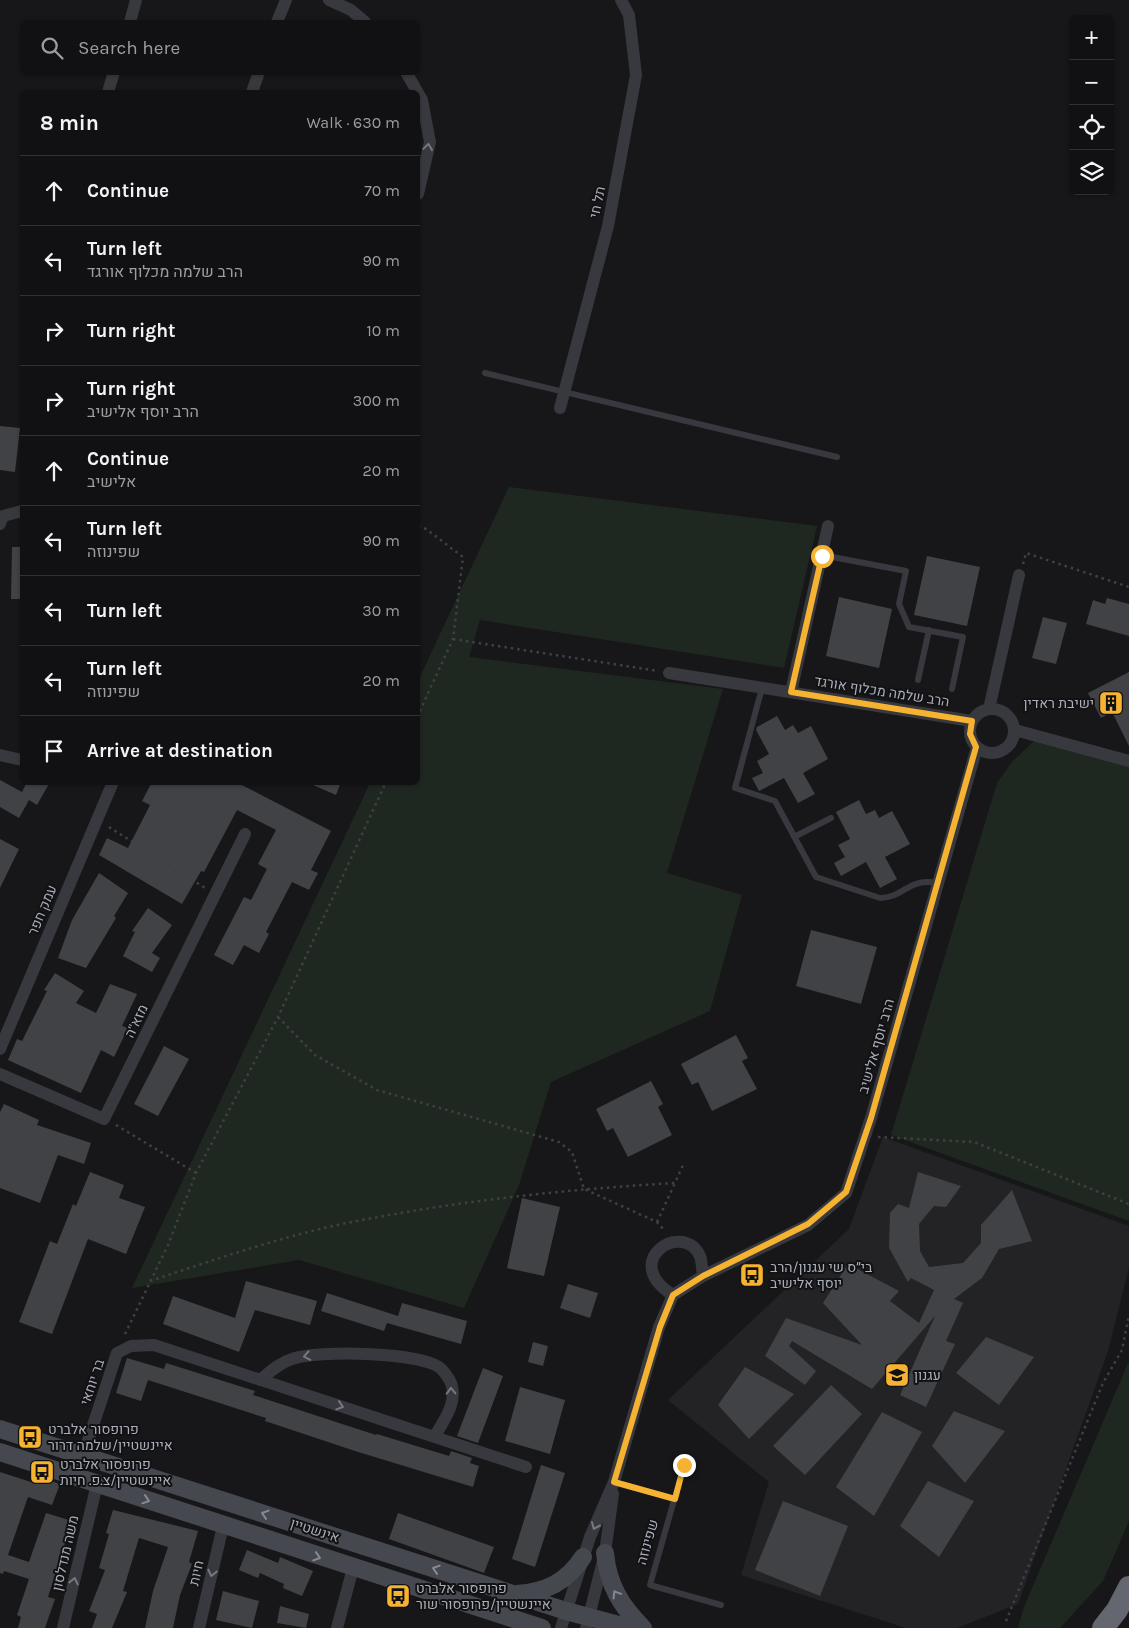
<!DOCTYPE html>
<meta charset="utf-8">
<style>
:root{--surface:#111113;--page:#1e1f21;--text:#f1f3f6;--muted:#9c9da0;--line:#303133}
body{margin:0;font-family:Karla,Heebo,sans-serif;background:var(--page);color:var(--text)}
.controls{position:absolute;right:15px;top:15px;display:grid;overflow:hidden;border-radius:8px;box-shadow:0 1px 4px #0004}
.controls button{width:45px;height:45px;display:grid;place-items:center;padding:0;border:0;border-bottom:1px solid var(--line);background:var(--surface);color:var(--text);font:25px sans-serif}
.stop{position:absolute;width:15px;height:15px;margin:-11px;border:4px solid #f6b332;border-radius:50%;background:#fff}
.stop.end{background:#f6b332;border-color:#fff;box-shadow:0 1px 5px #0008}
.list{margin:0;padding:0;list-style:none}
h2{display:flex;justify-content:space-between;align-items:center;height:65px;margin:0;padding:0 20px;font-size:21px}
h2 small{font-size:16px;font-weight:400;color:var(--muted)}
.list li{display:grid;grid-template-columns:32px 1fr auto;gap:15px;align-items:center;box-sizing:border-box;height:70px;padding:0 20px;border-top:1px solid var(--line)}
.list b{display:block;font-size:19px;white-space:nowrap}
.list p{margin:0;font-size:16px;white-space:nowrap;color:var(--muted)}
.list em{font-size:16px;font-style:normal;color:var(--muted)}
.icon{flex:none;width:28px;height:28px;fill:none;stroke:currentColor;stroke-width:2;stroke-linecap:round;stroke-linejoin:round}
.map{position:relative;flex:none;width:1129px;height:1628px;overflow:hidden}
.search{position:absolute;background:var(--surface);box-shadow:0 1px 4px #0004;left:20px;top:20px;width:400px;height:55px;display:flex;align-items:center;gap:12px;box-sizing:border-box;padding:0 18px;border-radius:8px;color:var(--muted);font-size:19px}
.panel{position:absolute;background:var(--surface);box-shadow:0 1px 4px #0004;left:20px;top:90px;width:400px;height:695px;border-radius:8px}
.map>svg:first-child{display:block}
.built{fill:#232326}
.green{fill:#1f2820}
.building{fill:#414246}
.lines{fill:none;stroke-linecap:round;stroke-linejoin:round}
.path{stroke:#3e4045;stroke-width:2.5;stroke-dasharray:2.5 4;stroke-linecap:butt}
.service{stroke:#38393e;stroke-width:6}
.minor{stroke:#38393e;stroke-width:12}
.secondary{stroke:#46484f;stroke-width:18}
.motorway{stroke:#646770;stroke-width:22}
.oneway{stroke:#767982}
.oneway2{stroke:#868a94}
.route{stroke:#f6b332;stroke-width:6}
.labels{text-anchor:middle;stroke-width:4;stroke-linejoin:round;paint-order:stroke}
.street-label{font-size:14px;fill:#a9aeb9;stroke:#121214}
.poi-label{font-size:14px;fill:#a9aeb9;stroke:#121214;text-anchor:start}
</style>
<div class="map">
<svg width="1129" height="1628" viewBox="0 0 1129 1628">
<rect width="100%" height="100%" fill="#171719"/>
<path class="built" d="M883,1137l246,89v42l-21,83 -90,253 -61,24h-51l-165,-53 28,-93 -101,-82 181,-171z"/>
<path class="green" d="M509,487l308,39 -33,142 -304,-48 -11,37 254,32 -56,184 75,22 -32,116 -159,71 -32,103 -55,123 -165,-48 -167,28 238,-505 48,-1v-101z
M1037,738l92,27v456l-238,-86 106,-352 15,-21z
M1129,1361v160l-26,60 -43,47h-42l6,-21z"/>
<path class="building" d="M0,426l20,2 -5,44 -15,-2z
M12,547h10v52h-11z
M927,556l53,11 -13,59 -53,-11z
M839,597l53,12 -13,59 -53,-12z
M1107,598l22,6v32l-43,-12 7,-24 12,4z
M1043,617l24,6 -11,41 -24,-6z
M1129,672v74l-17,-34 -11,6 -13,-25z
M777,716l8,14 8,-5 5,8 13,-7 17,33 -25,14 12,21 -17,9 -14,-25 -25,13 -7,-13 11,-5 -6,-12 12,-7 -13,-24 1,-3z
M0,780l22,12 5,-10h23l-13,23 -8,-5 -10,18 -19,-11z
M152,782h84l95,49 -20,39 7,3 -9,17 -17,-8 -26,50 3,2 -10,19 -15,-8 -11,20 -19,-10 30,-58 7,3 16,-31 -9,-5 18,-34 -39,-20 -33,62 -3,-1 -19,33 -83,-49 8,-17 21,10 22,-43 -8,-4z
M306,782h35l-5,13z
M859,800l7,14 9,-4 4,8 13,-7 18,33 -25,13 12,22 -17,9 -14,-26 -25,14 -7,-13 11,-6 -7,-12 12,-6 -14,-27z
M0,839l19,10 -19,39z
M99,873l29,20 -14,23 2,2 -30,50 -28,-10 14,-38z
M148,908l24,17 -20,28 8,5 -8,14 -29,-16 12,-24 -3,-1z
M811,930l66,17 -16,57 -65,-18z
M55,973l29,18 -8,12 20,10 14,-29 27,10 -15,32 6,2 -14,29 -13,-7 -20,43 -73,-33 9,-21 5,2 25,-50 -3,-1z
M736,1035l12,23 -6,3 15,28 -45,22 -14,-29 -6,3 -11,-21z
M164,1046l25,13 -31,57 -24,-12z
M651,1081l12,23 -5,3 14,28 -44,22 -15,-29 -6,3 -11,-22z
M4,1104l35,16 -2,5 54,18 -7,21 -26,-9 -18,48 -40,-15v-76z
M90,1172l34,13 -5,13 26,9 -19,47 -38,-15 -36,95 -33,-12 31,-81 7,3 16,-40 3,2z
M918,1172l43,14 -15,21 -12,-1 -15,18 1,27 9,16 34,-4 18,-20v-18l31,-35 20,51 -33,8 -17,29 -28,21 9,4 -17,38 9,3 -29,63 -26,-12 35,-79 -63,73 -80,-48 -3,5 27,25 -11,14 -40,-29 21,-38 76,27 -39,-42 25,-39 51,27 -9,10 29,22 15,-33 -23,-12 -3,4 -19,-34 1,-35 8,-9 11,4z
M522,1198l38,9 -16,69 -37,-8z
M246,1281l71,20 -7,24 -55,-15 -16,42 -76,-28 10,-28 62,22z
M568,1284l30,9 -8,25 -30,-10z
M327,1293l71,23 4,-13 65,18 -6,23 -74,-21 -3,8 -63,-20z
M986,1337l48,20 -35,48 -43,-32z
M533,1342l15,4 -5,20 -15,-4z
M127,1358l37,11 2,-6 89,28 -2,4 123,40 1,-1 72,22 2,-5 21,7 -2,5 9,3 -6,21 -118,-36 -90,-30 1,-3 -118,-38 -7,21 -25,-8z
M745,1367l49,27 -45,45 -31,-34z
M483,1368l20,8 -25,67 -21,-7z
M831,1385l31,29 -57,61 -32,-29z
M520,1387l45,13 -15,54 -45,-13z
M954,1411l51,20 -40,52 -33,-37z
M882,1412l40,20 -48,84 -38,-29z
M541,1465l24,8 -30,94 -23,-8z
M0,1472l37,12 2,-7 21,7 -8,21 -24,-8 -20,58 21,7 17,-49 26,8 -24,76 7,2 -10,29h-27l3,-11 -4,-2 12,-36 -25,-8 -1,3 -3,-1z
M928,1481l46,20 -35,56 -39,-31z
M783,1501l65,25 -28,70 -65,-26z
M113,1510l85,21 -9,31 3,2 -12,31 -7,33h-28l8,-37 15,-44 -29,-9 -16,53 4,1 -15,36h-20l5,-14 -8,-3 16,-41 -6,-2 10,-34 -3,-1z
M398,1513l96,34 -10,26 -95,-34z
M247,1550l31,13 2,-6 33,14 -11,25 -19,-8 1,-4 -24,-11 -2,5 -19,-8z
M223,1591l36,10 -7,27 -36,-8z
M280,1606l29,8 -3,14 -29,-5z"/>
<g class="lines">
<path class="path" d="M418,526l8,3 37,28 -10,82 -35,76
M1023,564l3,-11 103,34
M453,639l205,32
M109,827l96,61
M278,1017l37,38 62,35 182,52 13,10 12,37 73,33 8,9
M116,1125l80,48
M878,1137l96,5 155,62
M657,1222l18,-39
M150,1281c73,-24 147,-50 223,-63 101,-19 199,-29 302,-35l8,-18
M125,1334l43,-89 28,-72 82,-156 108,-235
M1006,1621l97,-238 19,-33 7,-35"/>
<path class="service" d="M485,373l352,84
M822,555l84,16 -7,33 10,23 54,10 -11,52
M918,680l11,-50
M762,688l-27,100 40,13 41,76 64,21c23,0 29,-21 58,-15
M794,837l37,-19
M684,1465l-34,120 71,20
M614,1482l61,17"/>
<path class="minor" d="M329,0l22,10 14,12
M130,22l6,-22
M277,22l9,-22
M406,72l16,28 8,42 -12,52
M108,92l6,-20
M252,92l7,-20
M560,408l48,-182 28,-151 -7,-60 -8,-15
M0,524l3,-8 19,-5
M669,673l303,48
M791,692l37,-166
M970 731a22 22 0 1 1 44 0a22 22 0 1 1-44 0Z
M989,709l30,-134
M1015,730l114,31
M0,755l22,5
M0,1049l113,-267
M0,1074l104,45 141,-285
M673,1295l30,-19 105,-51 38,-32 25,-75 106,-371
M673,1295c-54,-33 9,-76 27,-39 2,6 2,13 3,20
M260,1380c10,-8 19,-17 32,-21 27,-9 123,-7 147,8 4,3 10,11 12,16 7,19 -7,37 -16,53
M76,1477l41,-124 14,-7 23,-1 372,122
M63,1628l34,-144
M199,1628l24,-102
M337,1628l16,-60
M561,1628l29,-91 24,-55 45,-155 14,-32
M586,1628l19,-75 8,-59"/>
<path class="secondary" d="M0,1429l566,182 64,17
M0,1452l542,176
M605,1553c3,32 16,53 38,75
M517,1594c29,-2 50,-12 66,-37"/>
<path class="motorway" d="M1103,1628l14,-18 12,-23"/>
</g>
<defs><path id="oneway-chevron" d="M-2-3.5L2.5 0L-2 3.5" fill="none" stroke-width="1.6" stroke-linecap="round" stroke-linejoin="round" transform="scale(1.25)"/></defs>
<g class="oneway">
<use href="#oneway-chevron" transform="translate(428 147) rotate(-82)"/>
<use href="#oneway-chevron" transform="translate(307 1356) rotate(169)"/>
<use href="#oneway-chevron" transform="translate(451 1391) rotate(-91)"/>
<use href="#oneway-chevron" transform="translate(340 1406) rotate(18)"/>
<use href="#oneway-chevron" transform="translate(595 1526) rotate(114)"/>
<use href="#oneway-chevron" transform="translate(212 1573) rotate(103)"/>
<use href="#oneway-chevron" transform="translate(74 1581) rotate(-77)"/>
</g>
<g class="oneway2">
<use href="#oneway-chevron" transform="translate(146 1500) rotate(18)"/>
<use href="#oneway-chevron" transform="translate(265 1514) rotate(-162)"/>
<use href="#oneway-chevron" transform="translate(317 1557) rotate(18)"/>
<use href="#oneway-chevron" transform="translate(436 1569) rotate(-162)"/>
<use href="#oneway-chevron" transform="translate(616 1594) rotate(-121)"/>
</g>
<g class="lines">
<path class="route" d="M684,1465l-9,34 -61,-17 46,-155 13,-32 30,-19 105,-52 38,-32 25,-74 105,-371 -6,-13 2,-13 -181,-29 31,-136"/>
</g>
<defs>
<symbol id="building-square" viewBox="-11 -11 22 22"><rect x="-9" y="-9" width="18" height="18" rx="4" fill="#f6b332" stroke="#121214"/><path d="M-4-6H4V6H1V3H-1V6H-4ZM-2.5-4.3h1.7v1.8h-1.7ZM.8-4.3h1.7v1.8H.8ZM-2.5-1h1.7V.8h-1.7ZM.8-1h1.7V.8H.8Z" fill="#111"/></symbol>
<symbol id="bus-square" viewBox="-11 -11 22 22"><rect x="-9" y="-9" width="18" height="18" rx="4" fill="#f6b332" stroke="#121214"/><path d="M-5-6H5V4H4V6H2V4H-2V6H-4V4H-5ZM-3.5-4V0h7V-4ZM-3.5 1.2v1.5H-2V1.2ZM2 1.2v1.5H3.5V1.2Z" fill="#111"/></symbol>
<symbol id="school-square" viewBox="-11 -11 22 22"><rect x="-9" y="-9" width="18" height="18" rx="4" fill="#f6b332" stroke="#121214"/><path d="M0-5L7-2L0 1L-7-2ZM-4 1L0 2.5L4 1V4Q0 6-4 4Z" fill="#111"/></symbol>
</defs>
<g fill-rule="evenodd">
<use href="#building-square" x="1097" y="689" width="28" height="28"/>
<use href="#bus-square" x="738" y="1261" width="28" height="28"/>
<use href="#school-square" x="883" y="1361" width="28" height="28"/>
<use href="#bus-square" x="16" y="1423" width="28" height="28"/>
<use href="#bus-square" x="28" y="1458" width="28" height="28"/>
<use href="#bus-square" x="384" y="1582" width="28" height="28"/>
</g>
<g class="labels">
<g class="street-label">
<text transform="translate(597 202) rotate(-78)" y="5">תל חי</text>
<text transform="translate(882 691) rotate(9)" y="5">הרב שלמה מכלוף אורגד</text>
<text transform="translate(42 910) rotate(-67)" y="5">עמק חפר</text>
<text transform="translate(136 1021) rotate(-64)" y="5">מזא"ה</text>
<text transform="translate(876 1046) rotate(-74)" y="5">הרב יוסף אלישיב</text>
<text transform="translate(92 1382) rotate(-71)" y="5">בר יוחאי</text>
<text transform="translate(315 1530) rotate(18)" y="5">אינשטיין</text>
<text transform="translate(647 1542) rotate(-74)" y="5">שפינוזה</text>
<text transform="translate(65 1553) rotate(-77)" y="5">משה מנדלסון</text>
<text transform="translate(196 1573) rotate(-77)" y="5">חיות</text>
</g>
<g class="poi-label">
<text x="1094" y="708" text-anchor="end">ישיבת ראדין</text>
<text x="770" y="1272">בי״ס שי עגנון/הרב<tspan x="770" dy="16">יוסף אלישיב</tspan></text>
<text x="914" y="1380">עגנון</text>
<text x="48" y="1434">פרופסור אלברט<tspan x="48" dy="16">איינשטיין/שלמה דרור</tspan></text>
<text x="60" y="1469">פרופסור אלברט<tspan x="60" dy="16">איינשטיין/צ.פ. חיות</tspan></text>
<text x="416" y="1593">פרופסור אלברט<tspan x="416" dy="16">איינשטיין/פרופסור שור</tspan></text>
</g>
</g>
</svg>
<div class="controls">
<button>+</button>
<button>−</button>
<button><svg class="icon" aria-label="locate" viewBox="0 0 24 24"><circle cx="12" cy="12" r="6"/><path d="M12 2v4M12 18v4M2 12h4M18 12h4"/></svg></button>
<button><svg class="icon" aria-label="layers" viewBox="0 0 24 24"><path d="M12 4l9 5-9 5-9-5zM3 14l9 5 9-5"/></svg></button>
</div>
<div class="stop" style="left:822px;top:556px"></div>
<div class="stop end" style="left:684px;top:1465px"></div>
<div class="search"><svg class="icon" aria-label="search" viewBox="0 0 24 24"><circle cx="10" cy="10" r="6"/><path d="M15 15l6 6"/></svg>Search here</div>
<section class="panel">
<h2>8 min<small>Walk · 630 m</small></h2>
<ul class="list">
<li><svg class="icon" aria-label="ahead" viewBox="0 0 24 24"><path d="M12 20V5M6 11l6-6 6 6"/></svg><div><b>Continue</b></div><em>70 m</em></li>
<li><svg class="icon" aria-label="left" viewBox="0 0 24 24"><path d="M17 20v-9H6M10 6l-5 5 5 5"/></svg><div><b>Turn left</b><p>הרב שלמה מכלוף אורגד</p></div><em>90 m</em></li>
<li><svg class="icon" aria-label="right" viewBox="0 0 24 24"><path d="M7 20v-9h11M14 6l5 5-5 5"/></svg><div><b>Turn right</b></div><em>10 m</em></li>
<li><svg class="icon" aria-label="right" viewBox="0 0 24 24"><path d="M7 20v-9h11M14 6l5 5-5 5"/></svg><div><b>Turn right</b><p>הרב יוסף אלישיב</p></div><em>300 m</em></li>
<li><svg class="icon" aria-label="ahead" viewBox="0 0 24 24"><path d="M12 20V5M6 11l6-6 6 6"/></svg><div><b>Continue</b><p>אלישיב</p></div><em>20 m</em></li>
<li><svg class="icon" aria-label="left" viewBox="0 0 24 24"><path d="M17 20v-9H6M10 6l-5 5 5 5"/></svg><div><b>Turn left</b><p>שפינוזה</p></div><em>90 m</em></li>
<li><svg class="icon" aria-label="left" viewBox="0 0 24 24"><path d="M17 20v-9H6M10 6l-5 5 5 5"/></svg><div><b>Turn left</b></div><em>30 m</em></li>
<li><svg class="icon" aria-label="left" viewBox="0 0 24 24"><path d="M17 20v-9H6M10 6l-5 5 5 5"/></svg><div><b>Turn left</b><p>שפינוזה</p></div><em>20 m</em></li>
<li><svg class="icon" aria-label="arrive" viewBox="0 0 24 24"><path d="M6 21V4h12l-3 4 3 4H6"/></svg><div><b>Arrive at destination</b></div></li>
</ul>
</section>
</div>
